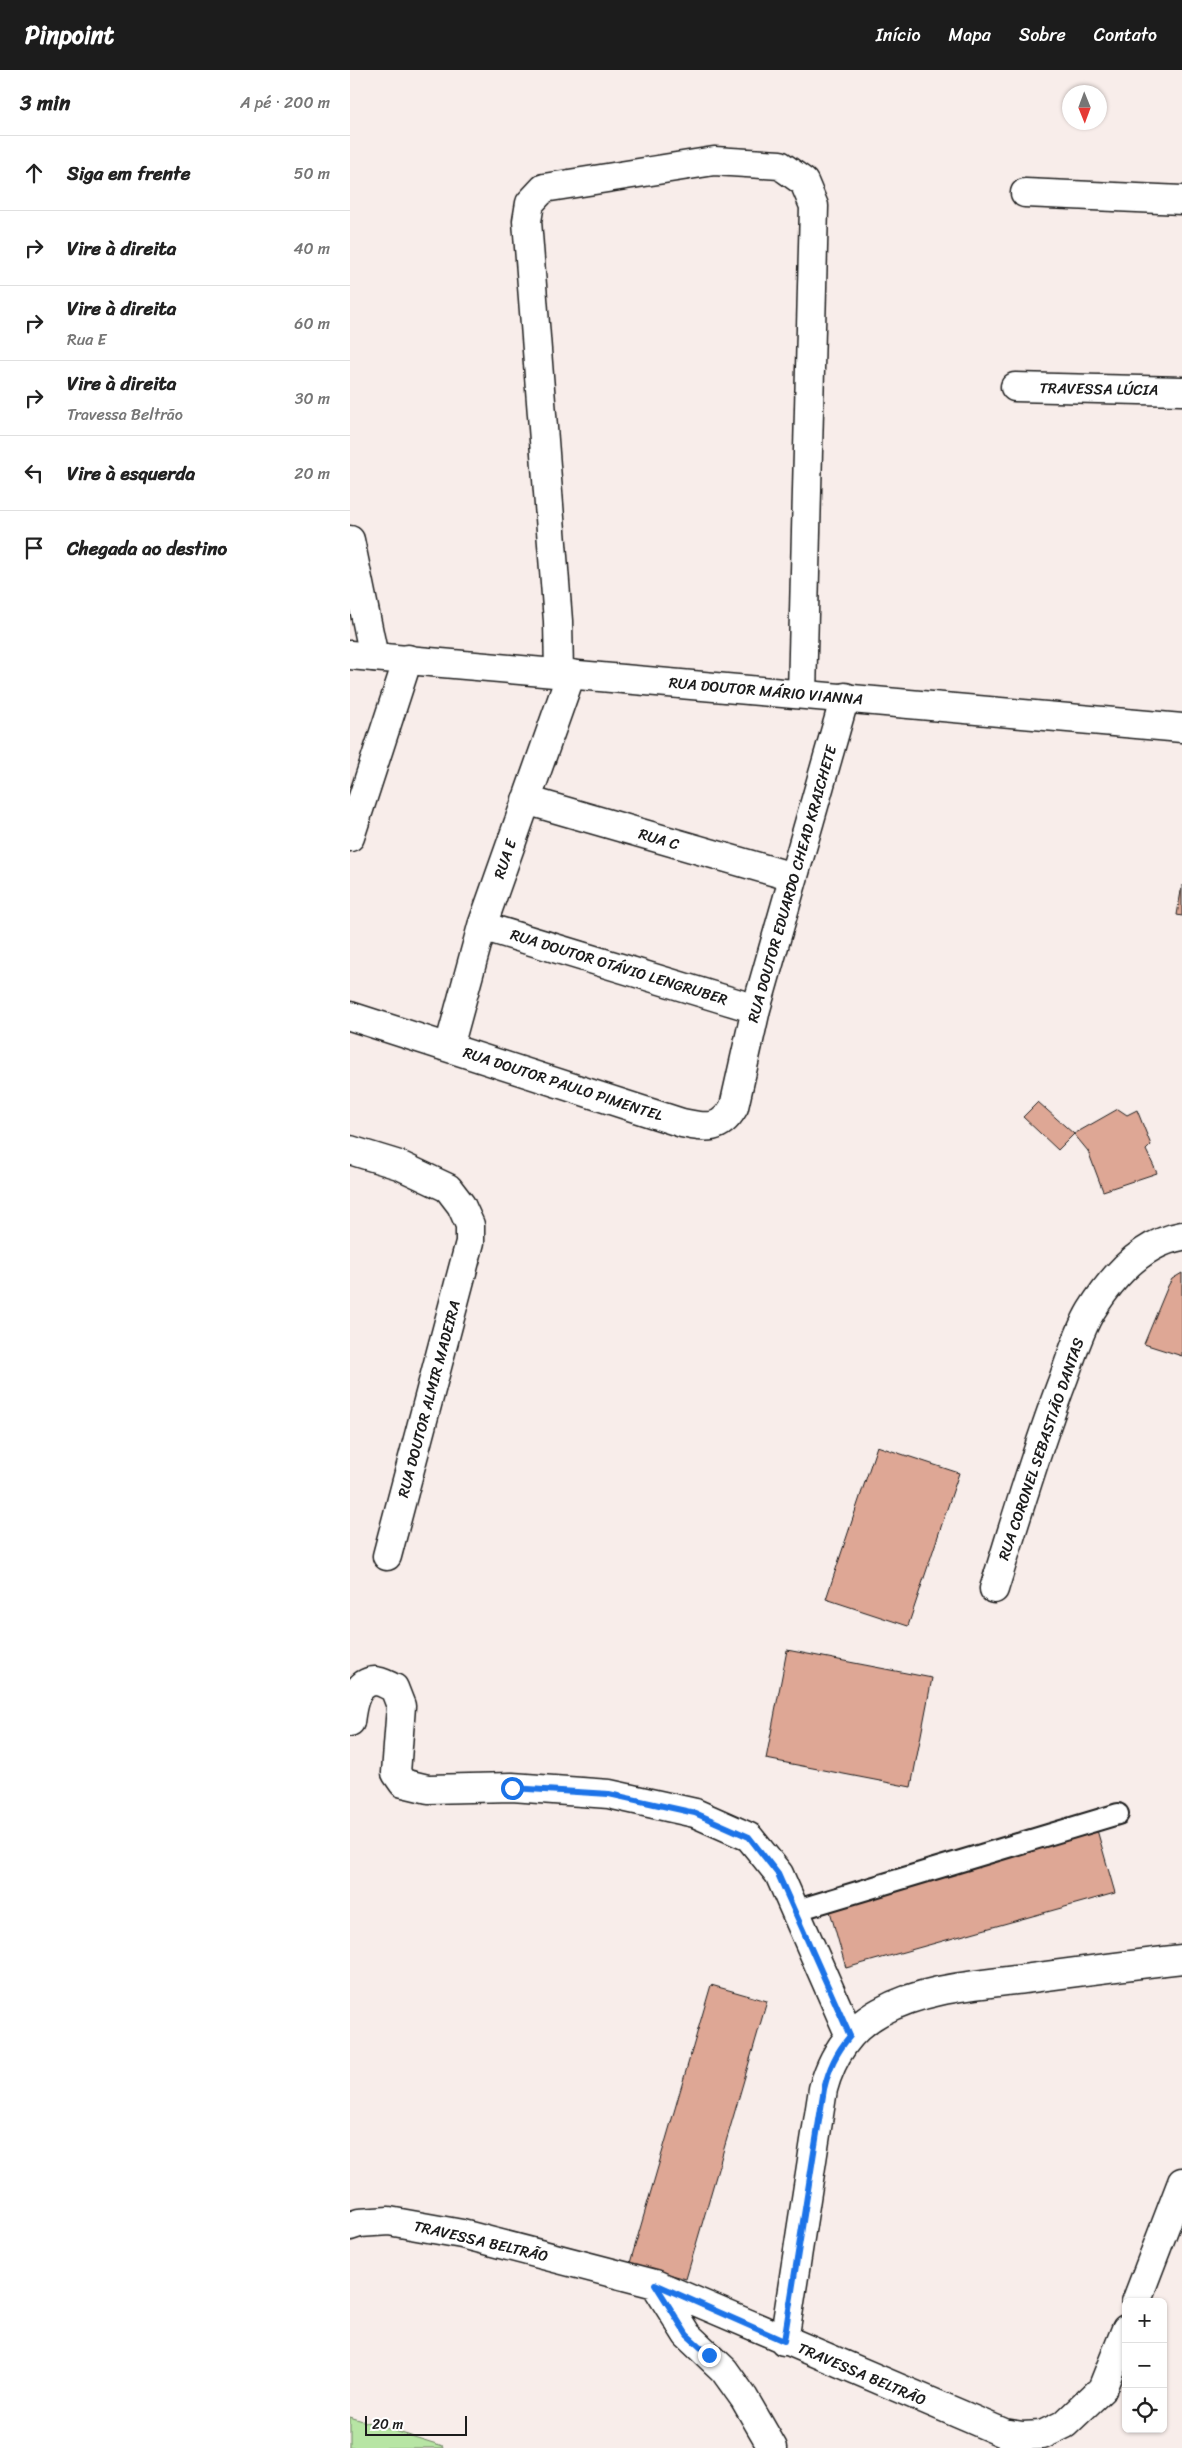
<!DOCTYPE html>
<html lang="pt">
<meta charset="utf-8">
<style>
:root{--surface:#fff;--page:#f6f6f6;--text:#222;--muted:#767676;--line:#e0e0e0;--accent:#1c1c1c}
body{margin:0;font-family:Sriracha,sans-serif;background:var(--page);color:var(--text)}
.controls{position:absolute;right:15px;bottom:15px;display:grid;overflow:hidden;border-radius:8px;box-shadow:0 1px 4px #0004}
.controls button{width:45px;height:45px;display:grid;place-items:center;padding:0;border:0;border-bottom:1px solid var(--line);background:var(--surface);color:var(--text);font:25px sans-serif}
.compass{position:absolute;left:712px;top:15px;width:45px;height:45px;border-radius:50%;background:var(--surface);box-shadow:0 1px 4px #0004;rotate:179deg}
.scale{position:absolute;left:15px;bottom:12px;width:102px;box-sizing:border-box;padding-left:5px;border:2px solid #1c1c1c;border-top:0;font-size:14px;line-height:18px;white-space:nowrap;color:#1c1c1c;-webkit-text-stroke:4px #fff;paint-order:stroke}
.stop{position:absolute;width:15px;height:15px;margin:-11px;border:4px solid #1a73e8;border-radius:50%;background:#fff}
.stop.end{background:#1a73e8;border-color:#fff;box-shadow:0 1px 5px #0008}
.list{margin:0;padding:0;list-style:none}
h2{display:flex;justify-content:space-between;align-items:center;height:65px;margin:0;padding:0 20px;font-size:21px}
h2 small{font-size:16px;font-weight:400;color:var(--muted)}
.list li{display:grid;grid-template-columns:32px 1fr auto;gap:15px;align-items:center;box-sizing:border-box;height:75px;padding:0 20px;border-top:1px solid var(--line)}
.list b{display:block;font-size:19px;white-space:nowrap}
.list p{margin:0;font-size:16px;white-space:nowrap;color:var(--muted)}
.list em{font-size:16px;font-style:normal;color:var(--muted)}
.icon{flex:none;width:28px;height:28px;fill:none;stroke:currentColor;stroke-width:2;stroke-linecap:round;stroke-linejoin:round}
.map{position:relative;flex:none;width:832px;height:2378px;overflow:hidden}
header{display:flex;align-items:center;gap:30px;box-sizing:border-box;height:70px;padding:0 25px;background:var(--accent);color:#fff}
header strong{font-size:24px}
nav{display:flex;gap:28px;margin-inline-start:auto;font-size:18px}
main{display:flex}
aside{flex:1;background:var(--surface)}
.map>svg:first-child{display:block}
.green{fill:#b7e5a4;stroke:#6a8060}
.building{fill:#dea795;stroke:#1c1c1c}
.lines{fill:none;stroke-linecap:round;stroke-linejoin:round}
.lane-casing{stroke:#1c1c1c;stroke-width:24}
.street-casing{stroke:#1c1c1c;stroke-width:31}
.secondary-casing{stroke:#1c1c1c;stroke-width:31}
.lane{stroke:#fff;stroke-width:20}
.street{stroke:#fff;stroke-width:28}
.secondary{stroke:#fff;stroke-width:28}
.route{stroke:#1a73e8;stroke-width:6}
.labels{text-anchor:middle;stroke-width:4;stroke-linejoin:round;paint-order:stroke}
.street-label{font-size:15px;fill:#1c1c1c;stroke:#fff}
</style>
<header>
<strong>Pinpoint</strong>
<nav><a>Início</a><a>Mapa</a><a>Sobre</a><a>Contato</a></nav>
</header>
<main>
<aside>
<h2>3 min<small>A pé · 200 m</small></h2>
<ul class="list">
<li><svg class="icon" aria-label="ahead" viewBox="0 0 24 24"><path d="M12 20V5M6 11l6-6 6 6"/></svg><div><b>Siga em frente</b></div><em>50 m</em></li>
<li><svg class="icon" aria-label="right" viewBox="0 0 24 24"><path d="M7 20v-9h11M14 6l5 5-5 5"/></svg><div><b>Vire à direita</b></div><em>40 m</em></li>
<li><svg class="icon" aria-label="right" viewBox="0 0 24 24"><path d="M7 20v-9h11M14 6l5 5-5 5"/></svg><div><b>Vire à direita</b><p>Rua E</p></div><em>60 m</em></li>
<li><svg class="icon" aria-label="right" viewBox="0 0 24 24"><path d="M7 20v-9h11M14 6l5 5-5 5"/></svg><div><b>Vire à direita</b><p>Travessa Beltrão</p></div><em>30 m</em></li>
<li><svg class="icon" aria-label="left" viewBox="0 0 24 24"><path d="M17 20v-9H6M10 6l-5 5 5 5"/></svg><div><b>Vire à esquerda</b></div><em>20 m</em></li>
<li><svg class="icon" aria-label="arrive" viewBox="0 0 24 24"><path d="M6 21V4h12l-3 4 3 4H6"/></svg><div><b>Chegada ao destino</b></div></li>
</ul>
</aside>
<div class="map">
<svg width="832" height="2378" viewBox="0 0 832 2378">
<rect width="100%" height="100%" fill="#f8edea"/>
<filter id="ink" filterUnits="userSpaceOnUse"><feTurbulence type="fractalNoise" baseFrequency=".02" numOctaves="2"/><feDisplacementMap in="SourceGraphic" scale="10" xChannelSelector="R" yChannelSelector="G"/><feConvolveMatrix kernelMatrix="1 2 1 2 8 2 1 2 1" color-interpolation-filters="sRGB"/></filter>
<g filter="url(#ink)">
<path class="green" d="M0,2347l93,29 1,2h-94z"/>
<path class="building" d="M832,815v31l-5,-1z
M688,1032l36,32 -16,16 -35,-33z
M768,1039l9,6 10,-5 14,35 -5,5 11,23 -54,18 -15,-40 -14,-17z
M832,1203v83l-38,-12 24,-58 4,-7z
M527,1376l82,27 -51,153 -82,-27z
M437,1580l145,28 -21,109 -145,-28z
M747,1760l18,63 -269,75 -18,-64z
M361,1915l56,16 -81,278 -56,-16z"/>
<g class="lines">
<defs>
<path id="lane" d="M444,1841l324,-97"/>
<path id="street" d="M675,123l157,7
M665,317l167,4
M0,470l24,117
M209,603l-1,-52 -31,-400 3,-18 14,-15 170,-27 66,4 24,17 10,24 -12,488
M176,730l267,77
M0,767l58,-178
M132,856l274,83
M0,946l332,107c25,5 38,8 52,-16l22,-98 89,-312
M99,977l33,-121 89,-252
M0,1080l49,15 49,23 13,17 9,20v17l-83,314
M644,1519c22,-70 43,-142 70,-212 8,-22 15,-46 27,-66 21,-34 51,-68 91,-75
M0,1652c2,-16 5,-40 25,-41 6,0 14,5 19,7l7,18 -5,67 7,10 25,6 84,-2 97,7 86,19 54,24 30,37 71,162
M0,2156l9,-3 30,-2 73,13 193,50 349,149 18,3 20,-1 23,-11 37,-35 24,-60
M305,2214l32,51 37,35 20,28 29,50
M786,2232l46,-120
M434,2271l39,-252c9,-33 26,-60 57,-77 43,-24 96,-27 144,-33 52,-7 105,-14 158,-20"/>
<path id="secondary" d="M0,585l832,73"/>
</defs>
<use href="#lane" class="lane-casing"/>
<use href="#street" class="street-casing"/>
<use href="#secondary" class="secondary-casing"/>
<use href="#lane" class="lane"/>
<use href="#street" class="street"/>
<use href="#secondary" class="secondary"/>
</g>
</g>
<g class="lines" filter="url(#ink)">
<path class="route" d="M162,1718l97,6 86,19 54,24 29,37 72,162c-14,17 -21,32 -26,53l-40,252 -129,-57 32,51 22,20"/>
</g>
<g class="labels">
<g class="street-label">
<text transform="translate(749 319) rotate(1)" y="5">TRAVESSA LÚCIA</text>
<text transform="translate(416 621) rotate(5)" y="5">RUA DOUTOR MÁRIO VIANNA</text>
<text transform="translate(309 769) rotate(16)" y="5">RUA C</text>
<text transform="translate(155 789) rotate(-71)" y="5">RUA E</text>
<text transform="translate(442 814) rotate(-74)" y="5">RUA DOUTOR EDUARDO CHEAD KRAICHETE</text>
<text transform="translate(269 897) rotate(17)" y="5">RUA DOUTOR OTÁVIO LENGRUBER</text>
<text transform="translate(213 1014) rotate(18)" y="5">RUA DOUTOR PAULO PIMENTEL</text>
<text transform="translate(79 1329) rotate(-75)" y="5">RUA DOUTOR ALMIR MADEIRA</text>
<text transform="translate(691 1379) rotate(-71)" y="5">RUA CORONEL SEBASTIÃO DANTAS</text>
<text transform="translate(131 2171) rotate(13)" y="5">TRAVESSA BELTRÃO</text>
<text transform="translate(512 2304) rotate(23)" y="5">TRAVESSA BELTRÃO</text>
</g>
</g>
</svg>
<div class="controls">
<button>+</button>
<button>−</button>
<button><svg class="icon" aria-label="locate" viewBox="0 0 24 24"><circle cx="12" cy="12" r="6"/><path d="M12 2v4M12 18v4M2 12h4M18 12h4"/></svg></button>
</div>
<svg class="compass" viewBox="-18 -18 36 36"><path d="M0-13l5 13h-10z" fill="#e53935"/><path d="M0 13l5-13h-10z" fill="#767676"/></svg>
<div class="scale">20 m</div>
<div class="stop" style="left:162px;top:1718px"></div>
<div class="stop end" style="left:359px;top:2285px"></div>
</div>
</main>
